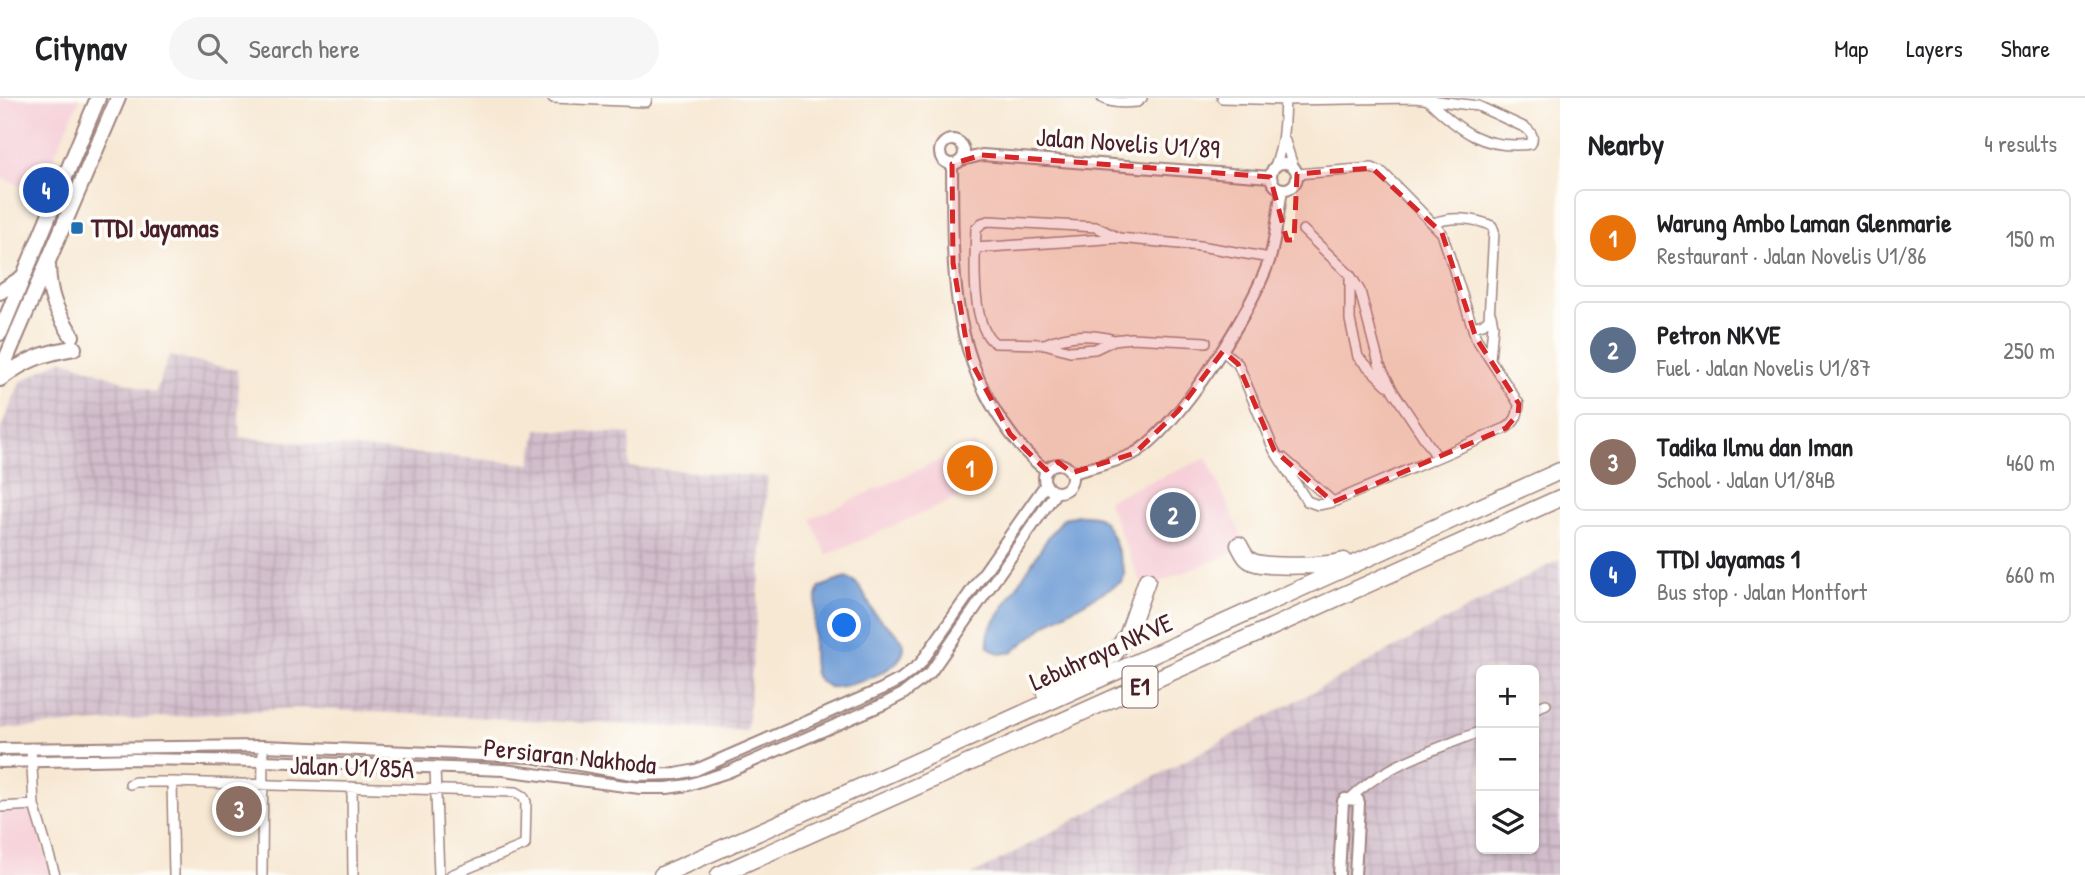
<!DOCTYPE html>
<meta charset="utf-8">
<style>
:root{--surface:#fff;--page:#f6f6f6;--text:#202124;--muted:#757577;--line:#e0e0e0;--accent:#b45309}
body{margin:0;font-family:"Patrick Hand",sans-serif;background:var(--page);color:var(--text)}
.controls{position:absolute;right:21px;bottom:21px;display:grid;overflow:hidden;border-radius:10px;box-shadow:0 2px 5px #0004}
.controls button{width:63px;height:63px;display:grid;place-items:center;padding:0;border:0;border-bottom:2px solid var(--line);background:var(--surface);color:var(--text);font:35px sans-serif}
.you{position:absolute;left:845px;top:528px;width:24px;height:24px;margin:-18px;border:5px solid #fff;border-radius:50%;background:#1a73e8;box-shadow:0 0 0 10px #1a73e833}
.badge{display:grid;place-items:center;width:46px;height:46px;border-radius:50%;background:var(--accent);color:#fff;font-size:23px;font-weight:700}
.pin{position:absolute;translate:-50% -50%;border:4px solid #fff;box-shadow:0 2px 7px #0006}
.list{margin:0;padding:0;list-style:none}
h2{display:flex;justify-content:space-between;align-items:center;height:91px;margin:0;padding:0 28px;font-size:30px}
h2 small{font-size:23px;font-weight:400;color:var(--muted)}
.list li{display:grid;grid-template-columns:46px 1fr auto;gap:21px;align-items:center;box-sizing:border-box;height:98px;margin:0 14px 14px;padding:0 14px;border:2px solid var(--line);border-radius:10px}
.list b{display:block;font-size:26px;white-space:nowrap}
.list p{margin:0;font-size:23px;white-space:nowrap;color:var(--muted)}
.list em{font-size:23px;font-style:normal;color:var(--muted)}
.icon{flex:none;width:38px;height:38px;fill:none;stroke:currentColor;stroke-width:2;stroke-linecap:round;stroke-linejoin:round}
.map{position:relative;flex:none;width:1560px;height:777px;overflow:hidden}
header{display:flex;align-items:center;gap:42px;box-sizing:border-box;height:98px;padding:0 35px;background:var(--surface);border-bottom:2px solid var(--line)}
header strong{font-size:33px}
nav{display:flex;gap:38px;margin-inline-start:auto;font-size:24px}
.search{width:490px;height:63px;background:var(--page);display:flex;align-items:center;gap:18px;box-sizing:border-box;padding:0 24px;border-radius:38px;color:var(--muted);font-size:26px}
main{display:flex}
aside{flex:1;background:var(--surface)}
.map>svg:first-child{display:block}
.built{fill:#f6cfd9}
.industrial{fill:url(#industrial-grid);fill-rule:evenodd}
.water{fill:#6e9cd6;stroke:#5c5e80;stroke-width:2}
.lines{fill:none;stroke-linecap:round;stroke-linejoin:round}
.minor-casing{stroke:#a0847f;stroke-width:12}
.tertiary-casing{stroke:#a0847f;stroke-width:14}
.primary-casing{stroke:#a0847f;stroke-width:18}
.motorway-casing{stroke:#a0847f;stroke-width:19}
.minor{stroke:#fff;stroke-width:9}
.tertiary{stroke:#fff;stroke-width:10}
.primary{stroke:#fff;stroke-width:14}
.motorway{stroke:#fff;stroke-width:16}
.marked{fill:#d62828;fill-opacity:0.2;stroke:#d62828;stroke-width:5;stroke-dasharray:14 9;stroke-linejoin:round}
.poi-dot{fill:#1f6fb2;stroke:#fdfcf7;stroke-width:2.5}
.labels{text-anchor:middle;stroke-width:7;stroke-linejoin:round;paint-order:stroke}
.shield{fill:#fdfcf7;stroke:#806168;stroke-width:2}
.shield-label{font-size:24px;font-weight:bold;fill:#4a1f2b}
.street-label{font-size:26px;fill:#4a1f2b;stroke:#fdfcf7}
.poi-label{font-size:26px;font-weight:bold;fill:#4a1f2b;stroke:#fdfcf7;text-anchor:start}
</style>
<header>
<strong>Citynav</strong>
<div class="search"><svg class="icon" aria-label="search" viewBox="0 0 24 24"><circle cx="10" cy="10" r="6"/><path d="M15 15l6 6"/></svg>Search here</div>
<nav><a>Map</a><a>Layers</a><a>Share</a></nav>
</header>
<main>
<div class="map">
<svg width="1560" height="777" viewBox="0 0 1560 777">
<defs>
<pattern id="industrial-grid" width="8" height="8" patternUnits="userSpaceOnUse" patternTransform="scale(1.75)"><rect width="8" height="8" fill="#d1bdcb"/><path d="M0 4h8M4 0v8" fill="none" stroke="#b5a2ae"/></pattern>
</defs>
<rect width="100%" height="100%" fill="#fdfcf7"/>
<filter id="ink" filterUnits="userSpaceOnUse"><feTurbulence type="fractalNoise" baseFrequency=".0143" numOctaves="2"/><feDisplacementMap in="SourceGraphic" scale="14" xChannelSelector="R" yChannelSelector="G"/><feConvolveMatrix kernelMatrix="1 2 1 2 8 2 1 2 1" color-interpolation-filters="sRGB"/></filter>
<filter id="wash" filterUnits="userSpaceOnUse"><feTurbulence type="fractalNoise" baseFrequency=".00686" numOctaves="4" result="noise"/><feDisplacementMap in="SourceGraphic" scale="28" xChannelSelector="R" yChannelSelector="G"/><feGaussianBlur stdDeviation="1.57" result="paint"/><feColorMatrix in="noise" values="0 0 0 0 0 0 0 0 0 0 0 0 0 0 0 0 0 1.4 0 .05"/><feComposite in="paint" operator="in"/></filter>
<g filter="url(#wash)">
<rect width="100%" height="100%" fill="#f7e8d3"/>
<path class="built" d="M0,0h80l-43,96 -37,-17z
M975,346l18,38 -166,73 -16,-36z
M1207,360l40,89 -97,39 -10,-5 -33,-81z
M31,710l20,67h-51v-65z"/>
<path class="industrial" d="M169,258l68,14 3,67 291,27 6,-35 93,5 -1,33 139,10 -21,254 -453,-23 -294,21v-298l20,-49 43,-23 92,34z
M1560,461v316h-588zM1481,572h53v179h-53z"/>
<path class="water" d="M1078,417c7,0 15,-1 22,3 12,9 19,38 24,52v6l-3,6 -70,39 -39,31 -11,2 -7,-3 -6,-5v-14l61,-96 15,-18z
M845,480c17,2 21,24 30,36 6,9 28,21 29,31 2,25 -56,44 -75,42 -5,-3 -10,-6 -13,-11 -6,-12 -2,-76 4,-89z"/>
</g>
<g filter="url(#ink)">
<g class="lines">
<defs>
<path id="minor" d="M553,0l93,4 1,-4
M1102,0c10,6 24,5 35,4l5,-4
M1222,0l63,2 130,-2 63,8 48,22c6,5 8,9 5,16 -47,6 -71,-13 -102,-43
M1285,43l8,25
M1275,68c9,-22 9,-44 10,-68
M1434,125c17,-7 41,-5 58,3l2,5 -5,88 -6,5 -10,3
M1303,132l47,45 10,16 19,73 14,27 44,66
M1119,140l-23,-11 -108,-6 -6,2 -6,6c-1,27 -6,98 19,114l50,1 25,7 25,-2 19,-9 17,-2 75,4
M975,150l144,-10 81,8 70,12
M1350,177v45l8,37 29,28
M1045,246c23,-10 45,-11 69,-4
M1223,253l15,13 36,86 33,51 11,4 15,-3 173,-74c10,-6 12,-13 13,-24l-43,-66 -34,-105 -59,-60 -11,-5 -75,6
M1490,261l3,-34 -2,-10
M1283,360l50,44
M1534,611l12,-5
M31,650l3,57 21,70
M435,670l4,107
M172,684l2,93
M130,686l5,-2h37l344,10 7,4 3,6 -1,43 -74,30
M352,689l1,88
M1350,701c34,-35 86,-49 131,-68
M0,709l34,-2
M262,777l1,-129"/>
<path id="tertiary" d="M940 54a12 12 0 1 1 24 0a12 12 0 1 1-24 0Z
M962,62l20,-5 288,22
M1271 78a13 13 0 1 1 26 0a13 13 0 1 1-26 0Z
M952,66c1,89 -4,171 45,250 14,21 28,41 49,56
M1044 380a14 14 0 1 1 28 0a14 14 0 1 1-28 0Z
M1072,375c20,-6 42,-10 61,-19 44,-23 122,-148 137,-196 6,-21 8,-46 12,-68
M0,651l263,-3 269,11 106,18 38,-1 20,-4 186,-81 19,-10 19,-15 126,-180
M0,664l136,-3 127,2 241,9 136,18h27l21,-3 40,-13 156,-68 19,-10 27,-21 126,-181
M1339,777l4,-74 2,-2 13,1 1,3 -4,72"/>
<path id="primary" d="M48,167c1,32 7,43 24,71
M0,194l23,-15
M0,235l98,-235
M0,275l118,-275
M0,281c25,-19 44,-26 74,-31"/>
<path id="motorway" d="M1239,447c4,7 6,14 14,17 15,6 76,4 91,-1
M1045,595l69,-39 14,-20 19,-54
M662,777l194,-86 704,-318
M719,777l841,-377"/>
</defs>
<use href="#minor" class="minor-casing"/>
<use href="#tertiary" class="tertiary-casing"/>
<use href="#primary" class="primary-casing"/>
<use href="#motorway" class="motorway-casing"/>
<use href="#minor" class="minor"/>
<use href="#tertiary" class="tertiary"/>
<use href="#primary" class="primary"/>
<use href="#motorway" class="motorway"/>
</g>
</g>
<path class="marked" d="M982,57l288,22 17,63h7l3,-66 75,-6 70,65 34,105 43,66 -1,10 -12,14 -173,74 -59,-52 -36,-86 -15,-13 -45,60 -43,42 -63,20 -14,-11 -12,8 -36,-36 -41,-76 -16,-95 -1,-99z"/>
<rect class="poi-dot" x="70" y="123" width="14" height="14" rx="3.5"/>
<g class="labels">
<rect class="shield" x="1122.5" y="568.5" width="35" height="41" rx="5"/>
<g class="shield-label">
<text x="1140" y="597">E1</text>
</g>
<g class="street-label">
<text transform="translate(1128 45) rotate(4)" y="9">Jalan Novelis U1/89</text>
<text transform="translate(1101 554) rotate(-24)" y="9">Lebuhraya NKVE</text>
<text transform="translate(570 658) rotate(6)" y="9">Persiaran Nakhoda</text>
<text transform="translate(352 669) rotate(2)" y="9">Jalan U1/85A</text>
</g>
<g class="poi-label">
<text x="91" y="139">TTDI Jayamas</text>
</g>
</g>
</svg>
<div class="controls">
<button>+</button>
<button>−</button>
<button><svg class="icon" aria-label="layers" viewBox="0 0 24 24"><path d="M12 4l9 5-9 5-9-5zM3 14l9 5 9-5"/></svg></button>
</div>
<div class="you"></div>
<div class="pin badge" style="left:970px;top:370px;background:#e8710a">1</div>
<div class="pin badge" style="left:1173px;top:417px;background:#5c6f8a">2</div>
<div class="pin badge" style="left:239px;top:711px;background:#8d6e63">3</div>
<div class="pin badge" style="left:46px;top:92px;background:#1a4fb4">4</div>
</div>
<aside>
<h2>Nearby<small>4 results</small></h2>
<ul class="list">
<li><span class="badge" style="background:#e8710a">1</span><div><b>Warung Ambo Laman Glenmarie</b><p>Restaurant · Jalan Novelis U1/86</p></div><em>150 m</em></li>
<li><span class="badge" style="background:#5c6f8a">2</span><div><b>Petron NKVE</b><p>Fuel · Jalan Novelis U1/87</p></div><em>250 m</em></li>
<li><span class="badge" style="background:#8d6e63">3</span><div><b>Tadika Ilmu dan Iman</b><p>School · Jalan U1/84B</p></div><em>460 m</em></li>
<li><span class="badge" style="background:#1a4fb4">4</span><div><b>TTDI Jayamas 1</b><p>Bus stop · Jalan Montfort</p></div><em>660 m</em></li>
</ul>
</aside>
</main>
